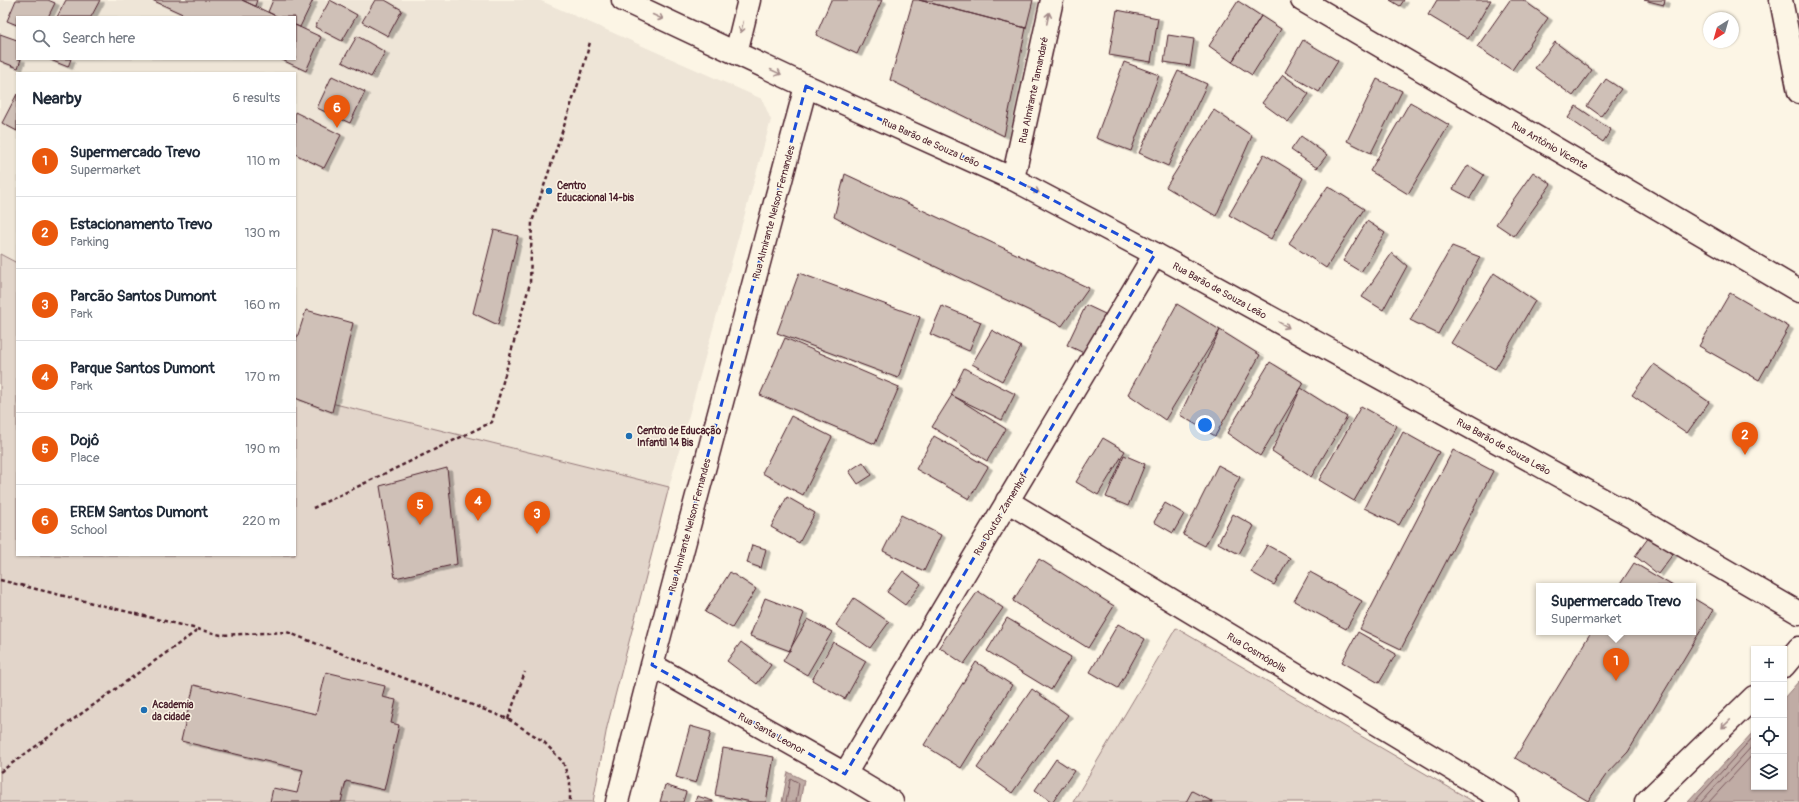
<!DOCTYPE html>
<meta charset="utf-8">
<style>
:root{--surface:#fff;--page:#f6f6f7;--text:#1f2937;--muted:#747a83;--line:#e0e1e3;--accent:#ea580c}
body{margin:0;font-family:Pangolin,sans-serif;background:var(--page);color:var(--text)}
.controls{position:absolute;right:12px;bottom:12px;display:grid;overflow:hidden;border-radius:0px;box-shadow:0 1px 3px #0004}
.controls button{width:36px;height:36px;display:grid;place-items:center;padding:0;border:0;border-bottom:1px solid var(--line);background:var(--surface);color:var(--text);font:20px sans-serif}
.compass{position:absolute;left:1703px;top:12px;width:36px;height:36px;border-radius:50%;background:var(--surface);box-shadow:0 1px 3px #0004;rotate:217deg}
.you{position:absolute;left:1205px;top:425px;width:14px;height:14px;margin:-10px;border:3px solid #fff;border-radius:50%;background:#1a73e8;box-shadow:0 0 0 6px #1a73e833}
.badge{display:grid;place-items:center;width:26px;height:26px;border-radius:50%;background:var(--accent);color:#fff;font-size:13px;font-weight:700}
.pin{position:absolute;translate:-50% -33px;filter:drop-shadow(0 1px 2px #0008)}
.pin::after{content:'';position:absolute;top:21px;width:14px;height:12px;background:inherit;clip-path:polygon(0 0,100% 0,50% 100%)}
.popup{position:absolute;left:1536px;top:583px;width:160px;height:52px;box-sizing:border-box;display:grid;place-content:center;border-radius:0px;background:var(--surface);filter:drop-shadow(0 1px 3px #0005);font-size:13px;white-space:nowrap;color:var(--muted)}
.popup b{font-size:15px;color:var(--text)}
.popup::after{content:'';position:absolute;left:50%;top:100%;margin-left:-8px;border:8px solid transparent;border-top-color:var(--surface)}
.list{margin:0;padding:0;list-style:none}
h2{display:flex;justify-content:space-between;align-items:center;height:52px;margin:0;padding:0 16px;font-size:17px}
h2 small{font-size:13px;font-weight:400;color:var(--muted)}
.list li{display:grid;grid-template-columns:26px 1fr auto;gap:12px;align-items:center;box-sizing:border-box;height:72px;padding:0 16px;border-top:1px solid var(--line)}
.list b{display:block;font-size:15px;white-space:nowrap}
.list p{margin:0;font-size:13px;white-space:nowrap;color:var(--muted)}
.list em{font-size:13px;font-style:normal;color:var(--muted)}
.icon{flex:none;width:22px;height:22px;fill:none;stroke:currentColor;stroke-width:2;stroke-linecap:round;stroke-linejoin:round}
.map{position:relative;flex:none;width:1799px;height:802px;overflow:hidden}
.search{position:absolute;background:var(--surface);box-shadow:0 1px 3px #0004;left:16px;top:16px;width:280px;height:44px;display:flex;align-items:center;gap:10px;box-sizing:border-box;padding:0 14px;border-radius:0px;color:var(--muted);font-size:15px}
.panel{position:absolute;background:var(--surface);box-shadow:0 1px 3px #0004;left:16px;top:72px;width:280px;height:484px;border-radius:0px}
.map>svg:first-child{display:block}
.built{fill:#eee5d7;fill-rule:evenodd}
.green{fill:#e2d5ca;stroke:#967a7a}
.water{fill:#c0aca5;stroke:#917474}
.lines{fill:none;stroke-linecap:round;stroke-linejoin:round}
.shore{stroke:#79575c;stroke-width:1}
.building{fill:#cfc0b7;stroke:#4a1f2b;filter:url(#shadow)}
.minor-casing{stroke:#4a1f2b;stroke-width:25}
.secondary-casing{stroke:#4a1f2b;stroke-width:25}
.path{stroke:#4a1f2b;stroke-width:2.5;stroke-dasharray:4 3;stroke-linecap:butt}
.minor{stroke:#fcf5e5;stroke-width:22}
.secondary{stroke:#fcf5e5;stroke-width:22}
.oneway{stroke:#a38a88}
.marked{fill:none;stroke:#1d4ed8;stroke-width:3;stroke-dasharray:8 5;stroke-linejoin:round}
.poi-dot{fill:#1f6fb2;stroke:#fcf5e5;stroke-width:1.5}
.labels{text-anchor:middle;stroke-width:3;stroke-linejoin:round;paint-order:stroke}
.street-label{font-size:10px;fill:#4a1f2b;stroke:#fcf5e5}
.poi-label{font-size:10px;font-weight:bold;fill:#4a1f2b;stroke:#fcf5e5;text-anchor:start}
</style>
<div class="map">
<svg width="1799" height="802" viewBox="0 0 1799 802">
<defs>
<filter id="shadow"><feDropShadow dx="4.5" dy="2.5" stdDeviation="0" flood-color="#0004"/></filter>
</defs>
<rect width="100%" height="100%" fill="#fcf5e5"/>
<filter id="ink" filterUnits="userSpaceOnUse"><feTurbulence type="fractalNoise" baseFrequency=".025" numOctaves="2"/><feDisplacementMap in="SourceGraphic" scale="8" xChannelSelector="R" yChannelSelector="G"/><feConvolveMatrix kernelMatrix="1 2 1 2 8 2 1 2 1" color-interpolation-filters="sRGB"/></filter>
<g filter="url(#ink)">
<path class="built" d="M0,0h539l223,99 9,21 -102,367 -374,-93v-321h-278v393l-17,-193 6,-16 -6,-3zM17,17h278v42h-278z"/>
<path class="green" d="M0,254l17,9v292h278v-161l374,93 -62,240 -14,75h-593z
M1176,628l298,174h-401z"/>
<path class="water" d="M1799,681v121h-111l66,-71v56h30v-89z
M788,772l16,8 -4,22h-18z"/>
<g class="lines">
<path class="shore" d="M786,802l4,-22 2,-1 7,4 -3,19
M1694,802l60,-66
M1701,802l53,-58
M1709,802l45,-49"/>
</g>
<path class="building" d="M16,0h32l7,3 -7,14h-31v8l-10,-4z
M66,0h34l-9,17h-34z
M152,0h90l36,17h-89z
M242,0h15l-2,6z
M273,0h40l-13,27 -5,-2v-8h-17l-10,-5z
M330,0l27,15 -15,26 -27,-14z
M375,0h10l17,10 -14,26 -26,-14z
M831,0h51l-25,54 -41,-19z
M913,0h6l107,28 -22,108 -114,-56z
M919,0h114l-7,28z
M1390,0h14l-4,6z
M1437,0h54l-23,39 -40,-24z
M1510,0h13l25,18 -36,52 -35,-23z
M1644,0h21l-1,5z
M1238,1l23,15 -29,46 -23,-16z
M1117,10l41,8 -7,44 -42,-7z
M1261,16l20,13 -29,46 -20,-13z
M295,25l26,12 -15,34 -26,-12h15z
M0,34l17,6v19h4l-3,9 -18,-7z
M1168,35l26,4 -4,27 -26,-4z
M357,36l28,16 -14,25 -29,-15z
M1303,40l35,21 -19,31 -34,-20z
M1555,42l37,28 -19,26 -38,-28z
M48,59h23l-3,8z
M1124,62l35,13 -28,76 -35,-13z
M1178,71l29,13 -39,82 -29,-13z
M1283,75l26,19 -21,28 -26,-19z
M332,76l33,16 -15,31 -33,-15z
M1377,79l25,12 -31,62 -24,-12z
M1606,79l15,10 -20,27 -14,-10z
M17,94v37l-15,-8z
M1410,102l39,23 -41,69 -38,-23z
M1576,106l35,24 -8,12 -35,-24z
M1214,110l38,26 -36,80 -50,-29z
M295,112l46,23 -17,33 -29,-14z
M1301,136l26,19 -10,13 -26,-18z
M1264,154l39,24 -32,61 -42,-24z
M1468,165l16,10 -14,23 -17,-9z
M1533,172l18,12 -37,52 -18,-12z
M845,174l244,114 -27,38 -194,-91 -34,-18z
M1328,186l36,23 -38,59 -37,-25z
M1367,221l18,12 -24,39 -18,-11z
M494,230l24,6 -20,89 -25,-12z
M1452,246l28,11 -42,77 -28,-14z
M1392,253l15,13 -24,44 -21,-13z
M799,273l121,44 -22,61 -121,-45z
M1494,273l41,28 -40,68 -44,-26z
M1730,293l59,34 -30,53 -60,-34z
M1177,304l43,26 -55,90 -37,-26z
M1086,305l19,9 -19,40 -19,-9z
M942,306l39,16 -12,29 -39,-17z
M306,310l47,13 -21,89 -37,-14v-54z
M992,330l29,17 -19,34 -30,-17z
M1220,330l40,25 -45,81 -35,-21z
M785,338l114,49 -24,57 -115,-49z
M1270,362l34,21 -44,73 -33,-23z
M1654,364l55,38 -22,31 -55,-38z
M964,368l51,26 -13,26 -51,-25z
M1301,388l46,29 -36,60 -39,-26z
M952,395l54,34 -19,32 -55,-34z
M1361,406l36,20 -43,75 -35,-21z
M791,416l41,21 -29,58 -41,-22z
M1403,432l36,20 -40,73 -35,-17z
M934,436l54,31 -19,32 -53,-30z
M1103,438l22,13 -27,44 -22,-13z
M1453,450l40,21 -92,178 -41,-20z
M1124,455l21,9 -17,42 -22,-9z
M863,462l9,13 -14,9 -9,-13z
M1218,465l22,12 -35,69 -22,-11z
M447,468l10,96 -62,14 -15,-92z
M787,497l28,16 -16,30 -28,-16z
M1165,503l19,11 -11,19 -19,-11z
M1233,514l21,12 -15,28 -21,-11z
M901,515l40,20 -17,36 -41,-20z
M1649,537l24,17 -15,20 -23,-18z
M752,545l14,4 -5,19 -14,-5z
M1267,545l23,13 -16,27 -23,-13z
M1039,559l75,47 -26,42 -75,-47z
M1634,563l39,23h-54z
M903,571l18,13 -16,21 -18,-13z
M730,572l26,17 -24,39 -27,-16z
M1310,572l52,29 -16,28 -52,-28z
M978,591l25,17 -39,56 -25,-17z
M765,598l39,15 -14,38 -40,-15z
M854,598l35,24 -19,26 -34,-23z
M1693,598l20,12 -85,142 -22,23 -18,26 -73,-43 76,-126h102z
M1007,618l64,39 -20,33 -64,-39z
M808,619l24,13 -25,43 -24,-14z
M1118,624l27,15 -27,49 -28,-16z
M1358,632l38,22 -17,29 -37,-21z
M741,642l30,23 -14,19 -30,-23z
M833,642l33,19 -21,38 -33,-19z
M976,662l36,23 -51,83 -37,-23z
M326,672l59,14 -3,11 14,3 -5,23 8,2 -15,65 -38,-9 -5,21h-71l3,-14 24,5 6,-23 -122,-29 13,-56 122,29z
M1032,689l36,26 -56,78 -35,-25z
M690,726l21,6 -15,51 -20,-6z
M723,748l51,9 -8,45h-14l-37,-7z
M1056,759l18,12 -22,31 -17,-12z
M665,785l21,7 -3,10h-23z
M1192,791l21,11h-27z
M697,796l16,5v1h-18z"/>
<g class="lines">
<defs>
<path id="minor" d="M1302,0l497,291
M736,53l13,-53
M1013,179l39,-179
M1007,501l500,301
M652,665l193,109 47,28
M845,774l310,-520
M617,802l35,-137 154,-579"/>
<path id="secondary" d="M623,0l183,86 207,93 142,75 479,263 165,96
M1781,0l18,92
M1784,666l15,-18
M1646,802l108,-105"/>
</defs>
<use href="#minor" class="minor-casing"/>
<use href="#secondary" class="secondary-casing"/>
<path class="path" d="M313,508l179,-86 38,-139 2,-61 51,-153 7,-27
M0,580l221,55 66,-3 221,87 35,22 20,21 7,21v19
M508,719l17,-47
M0,772l198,-142"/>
<use href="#minor" class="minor"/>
<use href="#secondary" class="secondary"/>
</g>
<defs><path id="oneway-shaft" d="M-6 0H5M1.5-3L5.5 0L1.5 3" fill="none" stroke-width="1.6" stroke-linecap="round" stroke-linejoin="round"/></defs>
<g class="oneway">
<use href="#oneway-shaft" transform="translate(658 17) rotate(25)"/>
<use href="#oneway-shaft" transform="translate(1048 18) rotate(-78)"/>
<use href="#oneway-shaft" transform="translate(742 27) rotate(103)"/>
<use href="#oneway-shaft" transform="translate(776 72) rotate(25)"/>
<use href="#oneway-shaft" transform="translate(1034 190) rotate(28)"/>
<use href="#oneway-shaft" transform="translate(1284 325) rotate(29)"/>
<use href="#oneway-shaft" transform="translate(1726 724) rotate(136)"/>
</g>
</g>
<path class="marked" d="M806,86l207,93 142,75 -310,520 -193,-109z"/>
<g class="poi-dot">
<circle cx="549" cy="191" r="4"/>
<circle cx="629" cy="436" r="4"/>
<circle cx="144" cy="710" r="4"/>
</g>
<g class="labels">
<g class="street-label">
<text transform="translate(1033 90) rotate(-78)" y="4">Rua Almirante Tamandaré</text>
<text transform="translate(931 142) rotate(24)" y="4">Rua Barão de Souza Leão</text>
<text transform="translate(1550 145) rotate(30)" y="4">Rua Antônio Vicente</text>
<text transform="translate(773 212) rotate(-75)" y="4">Rua Almirante Nelson Fernandes</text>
<text transform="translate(1220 290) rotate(29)" y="4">Rua Barão de Souza Leão</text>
<text transform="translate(1504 446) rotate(29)" y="4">Rua Barão de Souza Leão</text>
<text transform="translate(1000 514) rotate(-59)" y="4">Rua Doutor Zamenhof</text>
<text transform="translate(689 525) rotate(-75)" y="4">Rua Almirante Nelson Fernandes</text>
<text transform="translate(1257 652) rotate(31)" y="4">Rua Cosmópolis</text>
<text transform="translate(772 733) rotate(29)" y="4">Rua Santa Leonor</text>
</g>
<g class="poi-label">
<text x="557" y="189">Centro<tspan x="557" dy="12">Educacional 14-bis</tspan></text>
<text x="637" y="434">Centro de Educação<tspan x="637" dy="12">Infantil 14 Bis</tspan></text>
<text x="152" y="708">Academia<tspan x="152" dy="12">da cidade</tspan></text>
</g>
</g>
</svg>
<div class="controls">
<button>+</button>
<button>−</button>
<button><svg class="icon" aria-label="locate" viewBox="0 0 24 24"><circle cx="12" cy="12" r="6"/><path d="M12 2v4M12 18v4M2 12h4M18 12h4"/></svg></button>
<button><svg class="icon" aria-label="layers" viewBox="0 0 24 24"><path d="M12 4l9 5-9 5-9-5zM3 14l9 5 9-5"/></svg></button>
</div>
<svg class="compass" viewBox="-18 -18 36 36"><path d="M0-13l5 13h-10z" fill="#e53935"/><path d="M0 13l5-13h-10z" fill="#747a83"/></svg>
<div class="you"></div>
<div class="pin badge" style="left:1616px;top:681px">1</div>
<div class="popup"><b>Supermercado Trevo</b>Supermarket</div>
<div class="pin badge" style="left:1745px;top:455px">2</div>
<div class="pin badge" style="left:537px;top:534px">3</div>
<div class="pin badge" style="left:478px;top:521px">4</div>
<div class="pin badge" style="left:420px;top:525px">5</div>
<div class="pin badge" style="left:337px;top:128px">6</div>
<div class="search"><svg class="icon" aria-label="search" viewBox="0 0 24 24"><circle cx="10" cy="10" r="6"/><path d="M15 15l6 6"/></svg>Search here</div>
<section class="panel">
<h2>Nearby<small>6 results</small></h2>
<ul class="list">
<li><span class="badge">1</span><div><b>Supermercado Trevo</b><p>Supermarket</p></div><em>110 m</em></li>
<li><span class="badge">2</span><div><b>Estacionamento Trevo</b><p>Parking</p></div><em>130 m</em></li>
<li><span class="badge">3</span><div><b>Parcão Santos Dumont</b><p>Park</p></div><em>160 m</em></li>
<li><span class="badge">4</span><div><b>Parque Santos Dumont</b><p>Park</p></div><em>170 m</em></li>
<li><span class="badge">5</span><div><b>Dojô</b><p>Place</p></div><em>190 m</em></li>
<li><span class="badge">6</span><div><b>EREM Santos Dumont</b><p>School</p></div><em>220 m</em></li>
</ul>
</section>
</div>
